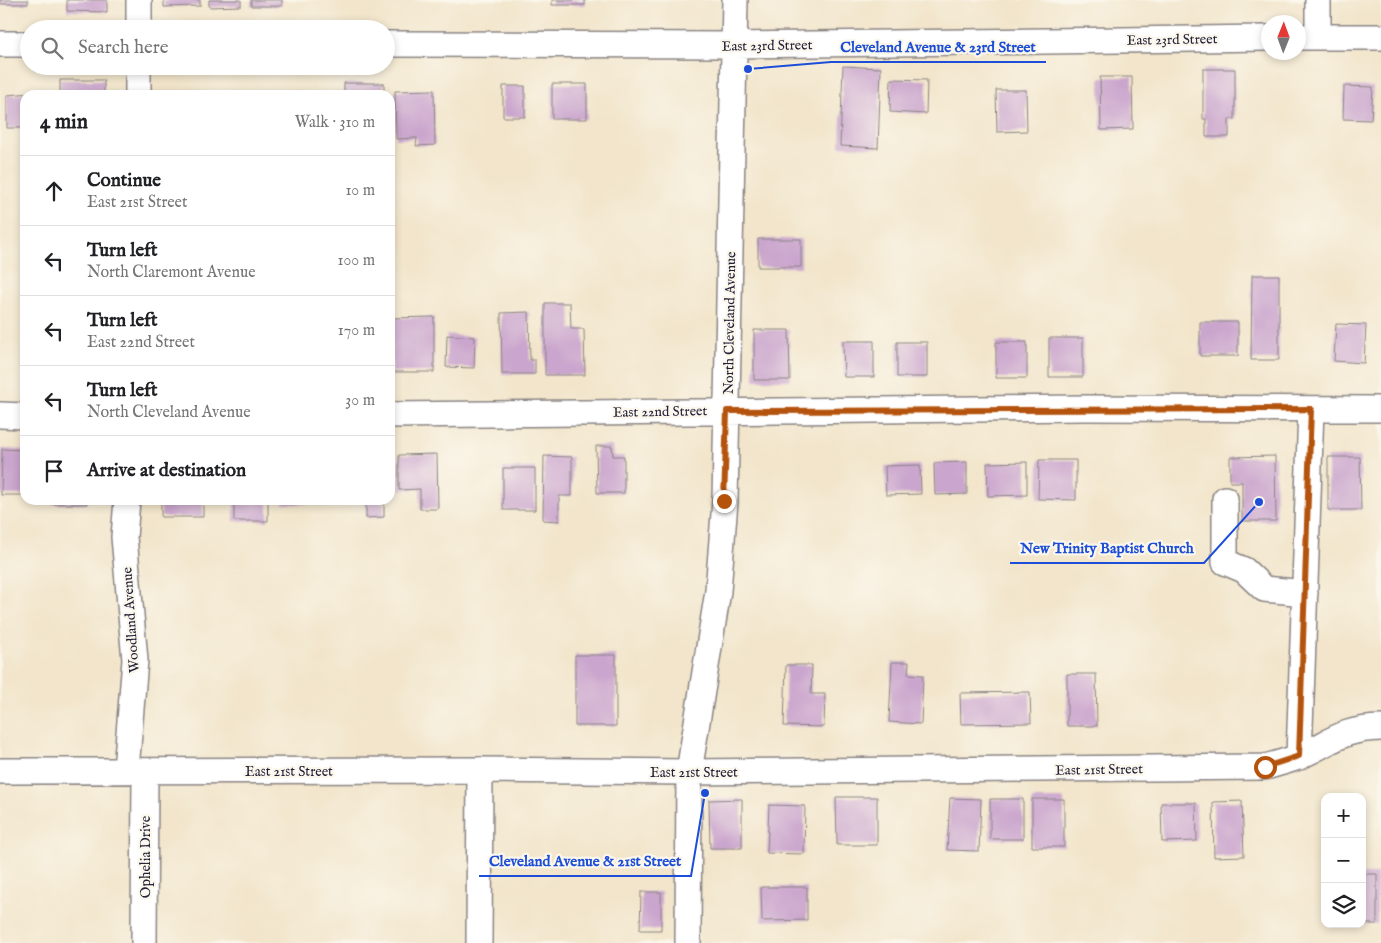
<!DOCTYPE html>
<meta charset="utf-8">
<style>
:root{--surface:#fff;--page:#f2f2f2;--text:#202124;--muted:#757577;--line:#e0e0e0}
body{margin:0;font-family:"IM FELL English",serif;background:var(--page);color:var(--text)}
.controls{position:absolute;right:15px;bottom:15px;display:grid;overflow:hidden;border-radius:10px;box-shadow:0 2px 8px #0003}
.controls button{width:45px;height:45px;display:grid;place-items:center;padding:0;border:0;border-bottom:1px solid var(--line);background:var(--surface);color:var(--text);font:25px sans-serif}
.compass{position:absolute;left:1261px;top:15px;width:45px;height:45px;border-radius:50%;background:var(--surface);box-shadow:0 2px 8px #0003;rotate:1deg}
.stop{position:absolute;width:15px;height:15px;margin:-11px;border:4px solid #b45309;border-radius:50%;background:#fff}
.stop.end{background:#b45309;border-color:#fff;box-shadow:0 1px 5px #0008}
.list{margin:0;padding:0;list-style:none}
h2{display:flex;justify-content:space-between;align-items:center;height:65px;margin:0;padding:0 20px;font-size:21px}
h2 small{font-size:16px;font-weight:400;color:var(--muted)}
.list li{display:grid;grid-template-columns:32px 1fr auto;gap:15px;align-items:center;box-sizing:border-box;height:70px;padding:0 20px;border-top:1px solid var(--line)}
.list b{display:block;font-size:19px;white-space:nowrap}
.list p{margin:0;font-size:16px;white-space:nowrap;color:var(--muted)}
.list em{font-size:16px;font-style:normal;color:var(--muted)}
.icon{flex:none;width:28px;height:28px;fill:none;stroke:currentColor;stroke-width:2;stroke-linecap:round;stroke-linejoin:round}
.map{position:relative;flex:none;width:1381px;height:943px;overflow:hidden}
.search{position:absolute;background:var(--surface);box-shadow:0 2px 8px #0003;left:20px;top:20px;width:375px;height:55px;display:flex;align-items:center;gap:12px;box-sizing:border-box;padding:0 18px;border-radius:28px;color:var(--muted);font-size:19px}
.panel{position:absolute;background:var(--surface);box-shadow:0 2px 8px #0003;left:20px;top:90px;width:375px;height:415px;border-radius:15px}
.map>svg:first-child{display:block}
.building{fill:#caa5cd}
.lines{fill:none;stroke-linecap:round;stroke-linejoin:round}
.minor-casing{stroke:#8a8483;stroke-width:28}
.minor{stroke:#fff;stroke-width:25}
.route{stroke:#b45309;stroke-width:6}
.labels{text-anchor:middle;stroke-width:4.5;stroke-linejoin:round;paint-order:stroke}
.street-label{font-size:14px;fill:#22223b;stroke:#fbf7ec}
.leader{fill:none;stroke:#1d4ed8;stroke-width:2}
.callout-dot{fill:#1d4ed8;stroke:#fbf7ec;stroke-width:2}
.callout-label{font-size:15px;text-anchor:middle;font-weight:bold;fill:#1d4ed8;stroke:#fbf7ec;stroke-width:4.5;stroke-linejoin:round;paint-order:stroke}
</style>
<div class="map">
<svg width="1381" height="943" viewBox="0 0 1381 943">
<rect width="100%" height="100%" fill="#fbf7ec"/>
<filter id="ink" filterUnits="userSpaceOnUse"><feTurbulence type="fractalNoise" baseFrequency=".02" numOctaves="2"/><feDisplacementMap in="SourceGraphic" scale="10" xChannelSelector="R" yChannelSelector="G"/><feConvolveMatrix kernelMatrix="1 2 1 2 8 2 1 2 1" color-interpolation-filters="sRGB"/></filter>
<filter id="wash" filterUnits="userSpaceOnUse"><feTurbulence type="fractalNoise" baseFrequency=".0096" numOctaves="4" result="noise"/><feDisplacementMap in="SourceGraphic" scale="20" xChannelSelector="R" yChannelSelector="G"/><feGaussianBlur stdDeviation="1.12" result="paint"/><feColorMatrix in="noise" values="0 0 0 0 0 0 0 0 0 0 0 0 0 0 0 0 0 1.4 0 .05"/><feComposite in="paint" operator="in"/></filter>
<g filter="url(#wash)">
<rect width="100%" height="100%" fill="#f2e5cb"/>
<g id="blocks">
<path class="building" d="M0,0h28v4h-28z
M67,0h40v12l-40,-1z
M164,0h36v6l-36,1z
M209,0h32v6l-32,1z
M251,0h31v6h-31z
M552,0h33v5h-33z
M843,66l38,2 -3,80 -38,-2z
M1203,69h32v50h-6v18h-23v-18h-3z
M1100,77h32l1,52 -32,1z
M891,79l36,1 -1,34 -36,-2z
M60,80h44v15h-44z
M344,83h40v12h-40z
M552,84h35v35h-35z
M503,86h22v31h-22z
M1344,86l29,1 -2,33 -28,-1z
M434,90l1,55 -19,1 1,-8 -21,1 -1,-48z
M996,90h30l1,41 -30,1z
M44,92v3h-19v33h-18v-33z
M758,239h43v28h-43z
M1252,275h27v85h-28z
M545,303h25l1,26h13l1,46h-40z
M529,312l1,48h5v14h-33l-1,-61z
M434,317v55h-42l-1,-54z
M1200,322h38v34h-38z
M1336,324l30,1 -2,38 -30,-2z
M754,330h35l1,50h-36z
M447,335l28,2 -1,31 -28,-1z
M1049,338h34v39h-34z
M843,341h31v36h-30z
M897,342h30v35h-30z
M996,342h31v36h-31z
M596,446h16l1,10h11v37h-27z
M2,449l23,1v45h-24z
M437,454l1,55h-18v-20l-21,1v-35z
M544,456l28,1v39h-13v25l-16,-1z
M1275,456l1,65h-34v-39h-12v-25z
M1328,457h32l1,53h-33z
M1039,460h37v40l-38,-1z
M967,462v32l-32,1 -1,-32z
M1027,462v33l-39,1 -1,-33z
M920,465l1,29 -35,1 -1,-29z
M503,468h32v42h-32z
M51,500h36v4h-36z
M161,500h42v17h-42z
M234,500h34v21h-34z
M283,500h28v4h-28z
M359,500h25v17l-18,1v-15h-7z
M575,655h41v71h-41z
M892,662h17l-1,12 15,1 -2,49 -32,-2z
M786,665h26l-1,29h14l-1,33 -40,-1z
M1067,674h29l1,52h-30z
M1030,692l1,31 -70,1 -1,-31z
M836,797h41v48h-40z
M950,798l31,1 -2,52 -32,-1z
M742,799v49h-32l-1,-48z
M990,799h33v40h-33z
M1032,799h32v48h-32z
M1242,801l2,55 -30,1 -1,-55z
M1161,803h35l1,38 -35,1z
M769,805l36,1 -1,48 -37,-1z
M1362,874h15v50h-15z
M761,887h46v33l-45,1z
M641,892h20v38h-21z"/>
</g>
</g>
<g filter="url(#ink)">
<use href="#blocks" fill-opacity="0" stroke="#8a8483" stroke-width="1"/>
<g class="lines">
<defs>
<path id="minor" d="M139,29v-29
M1298,37h83
M1318,37v-37
M0,44h29
M386,44l349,1 533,-7
M138,95v-29
M0,415l25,1
M390,415l695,-7 296,1
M1225,499v63l19,8 20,19 41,4
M1299,757l12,-348
M126,770l9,-110 -11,-123 3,-37
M0,771l480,-1 209,2 576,-5c11,-3 23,-6 33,-10 34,-15 43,-28 83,-29
M144,943l1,-172
M479,943l1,-173
M688,943l1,-171 29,-181 7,-90 10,-501"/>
</defs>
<use href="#minor" class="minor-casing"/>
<use href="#minor" class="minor"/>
</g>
</g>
<g class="lines" filter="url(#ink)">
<path class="route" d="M724,501l3,-90 584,-2 -12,347 -34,11"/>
</g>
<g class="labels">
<g class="street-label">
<text transform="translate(1172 39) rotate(-1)" y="5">East 23rd Street</text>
<text transform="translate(767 45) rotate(-1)" y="5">East 23rd Street</text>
<text transform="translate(729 323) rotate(-89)" y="5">North Cleveland Avenue</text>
<text transform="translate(660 411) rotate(-1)" y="5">East 22nd Street</text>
<text transform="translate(130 620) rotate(-94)" y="5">Woodland Avenue</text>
<text transform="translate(1099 769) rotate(-1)" y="5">East 21st Street</text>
<text x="289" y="776">East 21st Street</text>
<text x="694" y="777">East 21st Street</text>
<text transform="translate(145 857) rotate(-90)" y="5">Ophelia Drive</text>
</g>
</g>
<path class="leader" d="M748 69L831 62H1046M1259 502L1204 563H1010M705 793L691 876H479"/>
<g class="callout-dot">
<circle cx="748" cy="69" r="5"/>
<circle cx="1259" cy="502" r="5"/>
<circle cx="705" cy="793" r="5"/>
</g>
<g class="callout-label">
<text x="938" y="52">Cleveland Avenue &amp; 23rd Street</text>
<text x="1107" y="553">New Trinity Baptist Church</text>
<text x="585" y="866">Cleveland Avenue &amp; 21st Street</text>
</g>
</svg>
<div class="controls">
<button>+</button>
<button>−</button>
<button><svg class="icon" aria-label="layers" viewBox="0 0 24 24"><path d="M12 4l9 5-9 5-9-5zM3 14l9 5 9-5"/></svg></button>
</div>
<svg class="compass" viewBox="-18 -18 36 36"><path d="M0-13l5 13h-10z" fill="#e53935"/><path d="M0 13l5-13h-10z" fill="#757577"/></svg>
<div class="stop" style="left:1265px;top:767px"></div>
<div class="stop end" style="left:724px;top:501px"></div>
<div class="search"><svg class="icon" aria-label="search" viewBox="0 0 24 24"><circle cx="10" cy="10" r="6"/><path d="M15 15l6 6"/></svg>Search here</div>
<section class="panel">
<h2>4 min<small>Walk · 310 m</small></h2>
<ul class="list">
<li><svg class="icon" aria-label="ahead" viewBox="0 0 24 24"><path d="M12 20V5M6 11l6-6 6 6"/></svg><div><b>Continue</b><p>East 21st Street</p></div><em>10 m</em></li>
<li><svg class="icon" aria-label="left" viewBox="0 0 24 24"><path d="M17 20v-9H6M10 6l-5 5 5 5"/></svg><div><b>Turn left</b><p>North Claremont Avenue</p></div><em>100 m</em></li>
<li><svg class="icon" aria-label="left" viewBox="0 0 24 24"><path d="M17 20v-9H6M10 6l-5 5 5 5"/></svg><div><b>Turn left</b><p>East 22nd Street</p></div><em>170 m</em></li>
<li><svg class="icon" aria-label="left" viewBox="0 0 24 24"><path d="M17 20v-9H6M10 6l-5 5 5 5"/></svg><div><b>Turn left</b><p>North Cleveland Avenue</p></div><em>30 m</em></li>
<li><svg class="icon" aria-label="arrive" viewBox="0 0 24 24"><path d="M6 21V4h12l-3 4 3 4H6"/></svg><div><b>Arrive at destination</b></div></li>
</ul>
</section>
</div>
